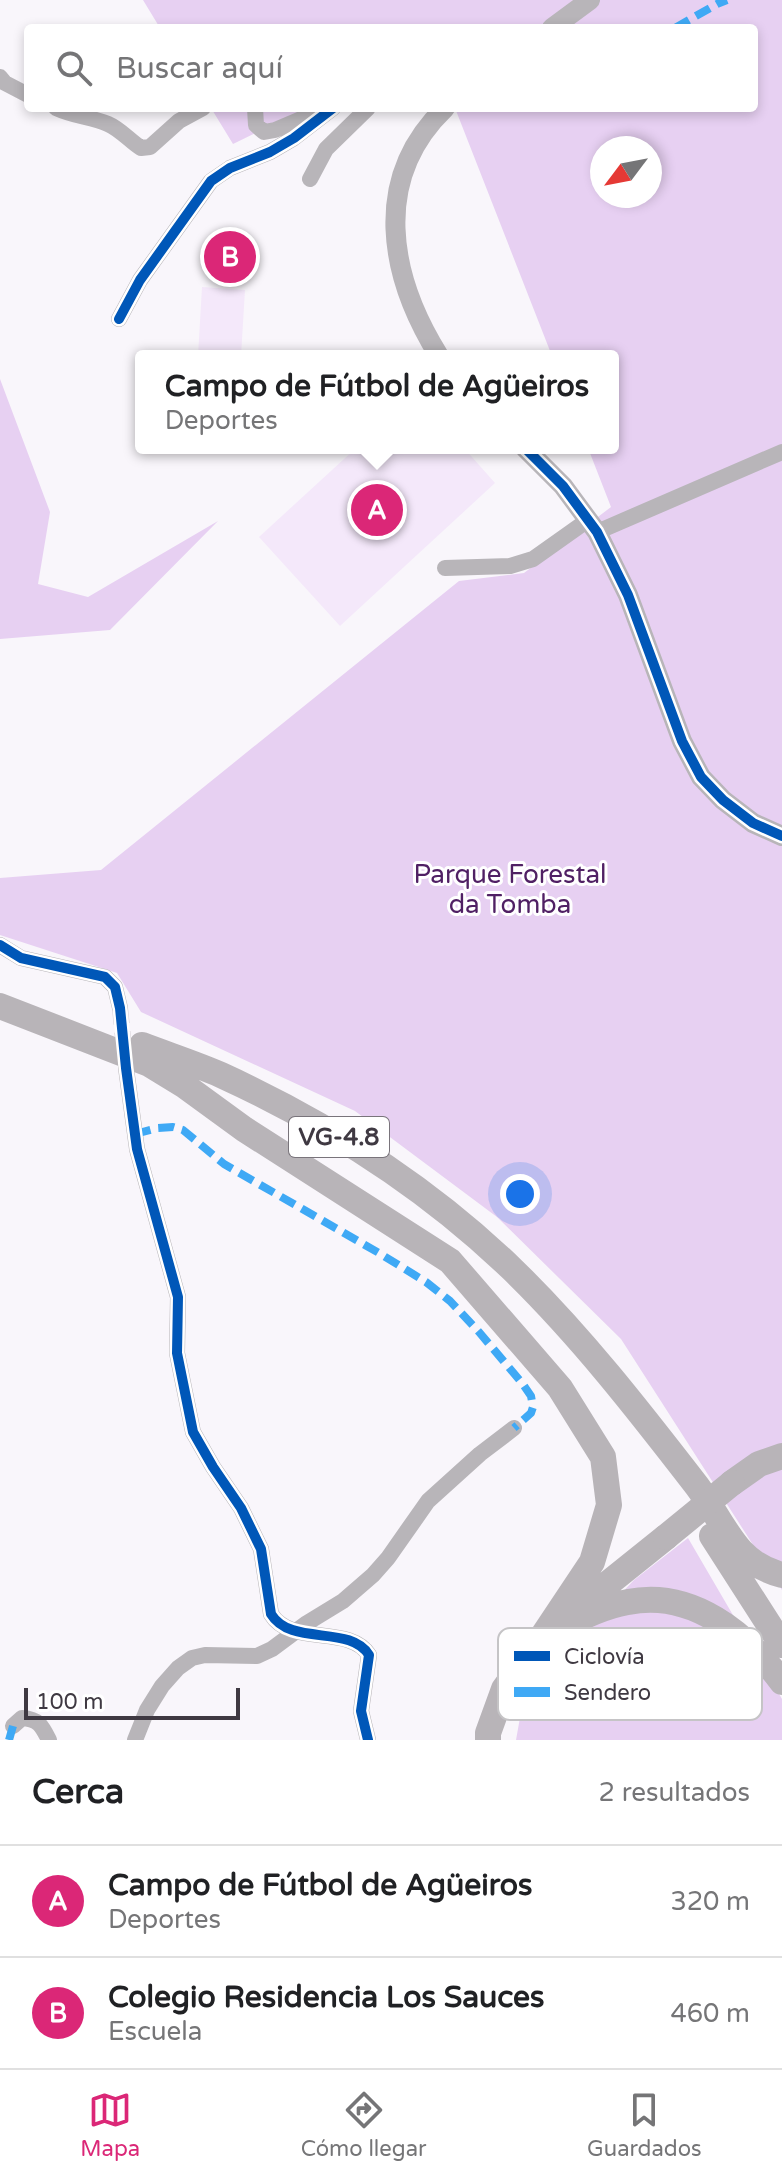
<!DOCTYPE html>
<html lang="es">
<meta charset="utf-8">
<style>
:root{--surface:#fff;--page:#f6f6f6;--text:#202124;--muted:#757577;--line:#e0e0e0;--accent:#db2777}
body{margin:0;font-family:"Varela Round",sans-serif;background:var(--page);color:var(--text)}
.compass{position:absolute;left:590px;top:136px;width:72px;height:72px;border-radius:50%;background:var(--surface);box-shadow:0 4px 12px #0003;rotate:238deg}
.scale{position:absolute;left:24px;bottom:20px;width:216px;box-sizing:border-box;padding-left:8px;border:4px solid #3f3942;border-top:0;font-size:22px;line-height:28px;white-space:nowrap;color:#3f3942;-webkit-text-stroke:6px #fff;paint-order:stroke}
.you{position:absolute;left:520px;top:1194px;width:28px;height:28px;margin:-20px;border:6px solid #fff;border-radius:50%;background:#1a73e8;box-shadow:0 0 0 12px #1a73e833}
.badge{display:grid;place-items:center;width:52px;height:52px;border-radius:50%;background:var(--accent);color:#fff;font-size:26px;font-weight:700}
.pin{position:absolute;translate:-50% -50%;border:4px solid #fff;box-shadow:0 2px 8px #0006}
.popup{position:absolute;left:135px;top:350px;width:484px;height:104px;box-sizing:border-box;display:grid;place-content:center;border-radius:8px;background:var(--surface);filter:drop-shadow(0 2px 6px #0005);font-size:26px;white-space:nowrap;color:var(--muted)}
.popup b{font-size:30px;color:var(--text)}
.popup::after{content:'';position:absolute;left:50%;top:100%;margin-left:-16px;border:16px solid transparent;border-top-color:var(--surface)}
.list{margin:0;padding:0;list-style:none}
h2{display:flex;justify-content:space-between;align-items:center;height:104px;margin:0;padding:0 32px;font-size:34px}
h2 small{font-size:26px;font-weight:400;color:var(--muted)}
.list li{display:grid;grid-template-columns:52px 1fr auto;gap:24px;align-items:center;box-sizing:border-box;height:112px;padding:0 32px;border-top:2px solid var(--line)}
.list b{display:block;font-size:30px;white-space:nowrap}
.list p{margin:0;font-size:26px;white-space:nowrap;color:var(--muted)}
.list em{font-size:26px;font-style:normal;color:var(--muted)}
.icon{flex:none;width:44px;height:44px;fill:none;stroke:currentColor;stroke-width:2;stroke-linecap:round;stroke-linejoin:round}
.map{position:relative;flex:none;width:782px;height:1740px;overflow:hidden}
.search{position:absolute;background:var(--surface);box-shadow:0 4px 12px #0003;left:24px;right:24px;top:24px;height:88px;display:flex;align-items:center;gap:20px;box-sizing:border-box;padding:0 28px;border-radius:8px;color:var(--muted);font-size:30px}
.sheet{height:328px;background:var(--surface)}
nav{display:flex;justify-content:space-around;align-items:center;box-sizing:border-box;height:112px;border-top:2px solid var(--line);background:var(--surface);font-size:22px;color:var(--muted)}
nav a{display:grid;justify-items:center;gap:4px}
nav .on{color:var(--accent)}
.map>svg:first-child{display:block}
.green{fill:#f4e8fa}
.forest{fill:#e7d0f2;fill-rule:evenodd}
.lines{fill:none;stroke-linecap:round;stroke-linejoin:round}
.minor-tunnel{stroke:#d4d0d6;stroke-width:16;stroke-dasharray:16 8;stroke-linecap:butt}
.minor{stroke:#b8b5b9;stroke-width:16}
.tertiary{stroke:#b8b5b9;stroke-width:20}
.trunk{stroke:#b8b4b8;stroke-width:26}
.trunk-bridge{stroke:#b8b4b8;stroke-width:26}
.quiet{stroke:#3fa9f5;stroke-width:8;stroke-dasharray:16 8;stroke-linecap:butt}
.cycleway-casing{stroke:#fff;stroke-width:15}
.cycleway{stroke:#0057b8;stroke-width:10}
.labels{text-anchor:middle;stroke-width:6;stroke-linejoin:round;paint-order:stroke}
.shield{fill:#fff;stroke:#79747b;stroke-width:2}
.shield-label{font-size:24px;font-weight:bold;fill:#3f3942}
.park-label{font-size:26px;fill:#502064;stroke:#fff}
.key{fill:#fff;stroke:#c5c4c6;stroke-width:2}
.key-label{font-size:22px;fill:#3f3942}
</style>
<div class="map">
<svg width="782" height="1740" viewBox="0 0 782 1740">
<rect width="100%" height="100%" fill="#f9f6fb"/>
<path class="green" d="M202,287l43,3 -4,66h-43z
M356,448h108l31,35 -155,143 -81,-89z"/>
<path class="forest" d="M143,0h639v1590l-161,-251 -124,-122 -142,-106 -214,-99 -24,-39 -117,-38v-57l101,-8 358,-289 65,-8 87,-66 -23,-59h25v-92h-61l-97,-248h299v-80h-594zM602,148h48v48h-48z
M211,108h96l-74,36z
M0,379l50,133 -12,72 50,13 130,-76 -108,109 -110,9z
M688,1538l94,161v41h-266l5,-28 38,-53 75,-79z"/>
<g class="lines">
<path class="minor-tunnel" d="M120,1008l5,50"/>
<path class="minor" d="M0,77l5,6 23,12
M56,108c17,8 35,9 52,16 12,5 22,17 33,24l9,-1 29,-26 24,-13
M255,108l1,17 8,7 11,-2 40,-17
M310,179l16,-30 42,-41
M119,319l21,-39 71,-99 19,-13 40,-16 24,-14 39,-30
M597,532l185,-80
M445,568l65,-2 23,-7 55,-39
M0,945l21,13 84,19 10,10 5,21
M126,1068l11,81 41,148 -1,56 16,79 20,35 28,41 20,41 10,65c20,33 79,10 98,41l-8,56 7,29
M13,1726l9,-8c17,1 20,8 27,22
M135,1740l12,-30 15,-24 16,-18 14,-10 13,-3 52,1 15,-7 35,-26 36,-22 30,-26 15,-17 40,-57 52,-47 34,-26"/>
<path class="tertiary" d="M552,28l38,-28
M439,356c-50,-80 -68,-177 6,-248
M525,448l38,38 34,46 31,63 54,146 19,36 22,23 30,23 29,13"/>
<path class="trunk" d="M0,1006l149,58 36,22 59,43 206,132 110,127 43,69 6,48 -17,57 -50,75 -38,52 -16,44v7
M142,1045c26,10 54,19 79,30 107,49 207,113 291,194 68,66 127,142 185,217 15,20 27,46 44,65 11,12 26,20 41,24
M732,1483l27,-19 23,-8
M712,1536l70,109
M570,1614l96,-77
M542,1637c28,-13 56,-30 86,-35 64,-13 118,32 154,80"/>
<path class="trunk-bridge" d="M666,1537l66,-54"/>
<path class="quiet" d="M675,28l42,-24 10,-4
M135,1134l23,-6 15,-1 10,3 41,34 155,89 47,29 24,19 29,31 43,51 9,13 2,11 -2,6 -17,15
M9,1740l4,-14"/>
<defs>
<path id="cycleway" d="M119,319l21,-39 71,-99 19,-13 40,-16 24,-14 39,-30
M525,448l38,38 34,46 31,63 54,146 19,36 22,23 30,23 29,13
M0,945l21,13 84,19 10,10 5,21 6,60 11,81 41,148 -1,56 16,79 20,35 28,41 20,41 10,65c20,33 79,10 98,41l-8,56 7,29"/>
</defs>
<use href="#cycleway" class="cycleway-casing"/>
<use href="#cycleway" class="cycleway"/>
</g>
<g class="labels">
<rect class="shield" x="289" y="1117" width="100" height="40" rx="6"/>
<g class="shield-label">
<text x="339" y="1145">VG-4.8</text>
</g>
<g class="park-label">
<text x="510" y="883">Parque Forestal<tspan x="510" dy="30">da Tomba</tspan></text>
</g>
</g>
<rect x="498" y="1628" width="264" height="92" rx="12" class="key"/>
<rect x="514" y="1651" width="36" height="10" fill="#0057b8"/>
<rect x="514" y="1687" width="36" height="10" fill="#3fa9f5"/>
<g class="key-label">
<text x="564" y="1664">Ciclovía</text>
<text x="564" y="1700">Sendero</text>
</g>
</svg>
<svg class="compass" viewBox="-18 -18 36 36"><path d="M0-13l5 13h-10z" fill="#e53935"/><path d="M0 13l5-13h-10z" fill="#757577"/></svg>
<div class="scale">100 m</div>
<div class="you"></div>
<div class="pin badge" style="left:377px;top:510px">A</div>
<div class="popup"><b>Campo de Fútbol de Agüeiros</b>Deportes</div>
<div class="pin badge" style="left:230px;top:257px">B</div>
<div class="search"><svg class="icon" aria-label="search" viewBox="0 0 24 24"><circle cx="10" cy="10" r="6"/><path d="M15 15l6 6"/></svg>Buscar aquí</div>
</div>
<section class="sheet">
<h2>Cerca<small>2 resultados</small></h2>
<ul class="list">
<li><span class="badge">A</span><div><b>Campo de Fútbol de Agüeiros</b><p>Deportes</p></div><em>320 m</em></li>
<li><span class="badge">B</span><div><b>Colegio Residencia Los Sauces</b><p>Escuela</p></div><em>460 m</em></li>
</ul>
</section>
<nav>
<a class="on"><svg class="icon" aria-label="map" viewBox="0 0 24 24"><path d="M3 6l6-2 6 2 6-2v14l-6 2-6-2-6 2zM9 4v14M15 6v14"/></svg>Mapa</a>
<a><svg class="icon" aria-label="directions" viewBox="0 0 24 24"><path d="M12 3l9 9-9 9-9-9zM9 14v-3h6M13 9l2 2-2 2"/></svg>Cómo llegar</a>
<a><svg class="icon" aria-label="saved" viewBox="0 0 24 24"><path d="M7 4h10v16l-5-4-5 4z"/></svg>Guardados</a>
</nav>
